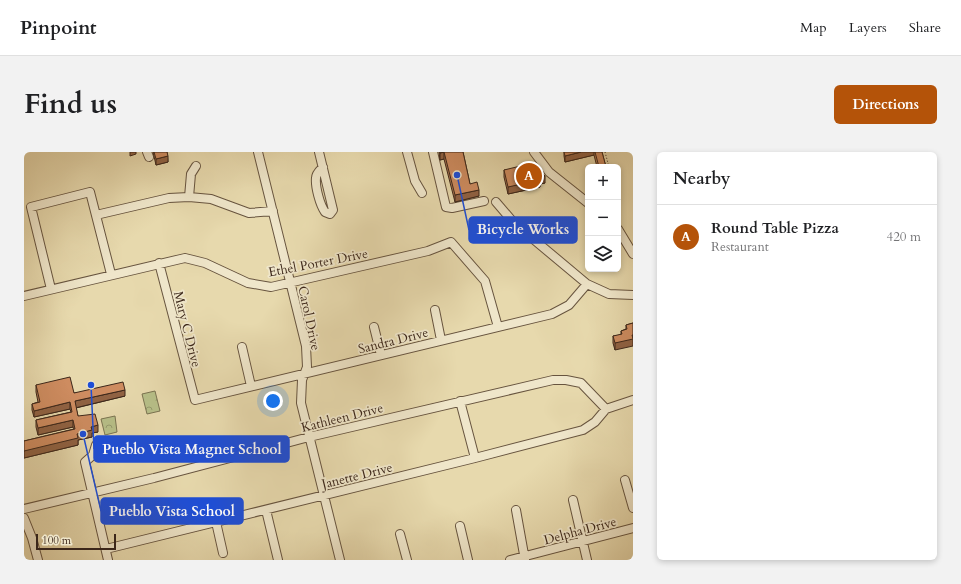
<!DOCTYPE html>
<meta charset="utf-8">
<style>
:root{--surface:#fff;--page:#f2f2f2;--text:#202124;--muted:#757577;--line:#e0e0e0;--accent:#b45309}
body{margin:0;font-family:Cardo,serif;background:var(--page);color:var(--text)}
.controls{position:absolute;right:12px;top:12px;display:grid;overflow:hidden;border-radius:6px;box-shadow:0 2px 6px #0003}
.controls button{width:36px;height:36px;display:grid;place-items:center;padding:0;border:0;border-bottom:1px solid var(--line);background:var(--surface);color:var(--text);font:20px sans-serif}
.scale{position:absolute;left:12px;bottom:10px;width:80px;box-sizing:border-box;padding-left:4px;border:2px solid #3c271a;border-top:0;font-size:11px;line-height:14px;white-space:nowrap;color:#3c271a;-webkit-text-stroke:3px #efe6ca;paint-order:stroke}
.you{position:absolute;left:249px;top:249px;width:14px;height:14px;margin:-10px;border:3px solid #fff;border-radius:50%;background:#1a73e8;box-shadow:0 0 0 6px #1a73e833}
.badge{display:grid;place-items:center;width:26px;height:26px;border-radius:50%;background:var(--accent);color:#fff;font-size:13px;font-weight:700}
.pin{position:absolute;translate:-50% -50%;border:2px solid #fff;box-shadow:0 1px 4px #0006}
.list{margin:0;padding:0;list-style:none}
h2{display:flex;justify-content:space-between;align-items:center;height:52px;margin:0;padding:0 16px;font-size:17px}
h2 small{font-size:13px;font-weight:400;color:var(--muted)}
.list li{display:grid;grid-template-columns:26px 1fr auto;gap:12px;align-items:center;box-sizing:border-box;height:64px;padding:0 16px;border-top:1px solid var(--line)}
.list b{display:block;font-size:15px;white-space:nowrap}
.list p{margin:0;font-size:13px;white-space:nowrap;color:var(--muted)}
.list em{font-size:13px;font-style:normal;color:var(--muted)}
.icon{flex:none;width:22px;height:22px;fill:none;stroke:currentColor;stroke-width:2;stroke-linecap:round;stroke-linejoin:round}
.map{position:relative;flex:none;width:609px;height:408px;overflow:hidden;border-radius:6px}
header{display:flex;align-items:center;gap:24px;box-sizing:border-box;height:56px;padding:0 20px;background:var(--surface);border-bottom:1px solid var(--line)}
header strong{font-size:19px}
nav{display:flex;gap:22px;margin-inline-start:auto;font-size:14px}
.intro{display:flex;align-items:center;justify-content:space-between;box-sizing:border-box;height:96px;padding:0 24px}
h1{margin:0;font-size:28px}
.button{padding:10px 18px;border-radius:6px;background:var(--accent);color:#fff;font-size:14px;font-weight:700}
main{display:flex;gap:24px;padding:0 24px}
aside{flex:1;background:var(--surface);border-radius:6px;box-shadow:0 2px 6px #0003}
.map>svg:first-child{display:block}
.forest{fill:url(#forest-crowns);stroke:#7a7351}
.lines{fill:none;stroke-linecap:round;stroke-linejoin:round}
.minor-casing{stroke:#67543f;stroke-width:10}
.path{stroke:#3c271a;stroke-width:1;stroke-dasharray:1 2;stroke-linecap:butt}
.minor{stroke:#efe6ca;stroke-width:8}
.wall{fill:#b17853;stroke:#3c271a}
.shaded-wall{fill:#906243;stroke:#3c271a}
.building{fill:#ce8c60;stroke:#3c271a}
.labels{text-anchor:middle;stroke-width:3.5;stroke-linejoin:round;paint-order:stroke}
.street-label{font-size:13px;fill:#3c271a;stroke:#efe6ca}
.leader{fill:none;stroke:#1d4ed8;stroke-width:1.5}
.callout-dot{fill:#1d4ed8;stroke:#efe6ca;stroke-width:1.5}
.callout{fill:#1d4ed8;stroke:#1d4ed8;stroke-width:1.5}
.callout-label{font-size:14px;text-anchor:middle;font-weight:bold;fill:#fff}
</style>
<header>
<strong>Pinpoint</strong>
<nav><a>Map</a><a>Layers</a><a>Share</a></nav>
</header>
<div class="intro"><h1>Find us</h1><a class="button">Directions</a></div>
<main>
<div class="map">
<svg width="609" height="408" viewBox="0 0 609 408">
<defs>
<pattern id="forest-crowns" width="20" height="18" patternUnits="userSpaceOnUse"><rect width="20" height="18" fill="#b7bf88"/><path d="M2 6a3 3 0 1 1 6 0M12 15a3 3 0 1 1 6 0" fill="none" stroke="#969b6e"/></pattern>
</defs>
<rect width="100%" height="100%" fill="#e7d9ad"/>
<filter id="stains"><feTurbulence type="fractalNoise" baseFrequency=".005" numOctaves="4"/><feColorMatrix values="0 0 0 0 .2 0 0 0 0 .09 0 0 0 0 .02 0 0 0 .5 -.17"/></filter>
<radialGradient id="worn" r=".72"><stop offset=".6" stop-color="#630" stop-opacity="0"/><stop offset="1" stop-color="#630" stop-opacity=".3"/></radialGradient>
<path class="forest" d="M131,239l5,20 -13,3 -5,-20z
M91,264l2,16 -12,3 -4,-16z"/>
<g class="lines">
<defs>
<path id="minor" d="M123,0l2,5
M234,0l48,194 1,21 -5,13 -1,23 39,157
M295,0l14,58 -3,4 -5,-2c-5,-7 -10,-25 -9,-34 0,-5 4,-8 7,-11
M383,0l8,29 7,12
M409,0l13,55 6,1 32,-7
M510,0l15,20 39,31
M165,45l2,-23 5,-8
M472,50l18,21 73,61 22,10 24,1
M72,63l73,-17 20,-1 22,2 38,14 24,-2
M594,77l15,25
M135,111l36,137 357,-86 17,-9 18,-21
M27,137l-20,-82 59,-15 21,82
M0,144l161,-38 20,5 43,20 23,4 157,-36 23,-9 34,39 13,46
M411,158l6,30
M350,175l7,28
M218,195l9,39
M436,249l15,57
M72,293l-3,10 -8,7 23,98
M601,328l8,28
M549,348l14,60
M0,357l130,-31 155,-41 244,-57h13l15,3 25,26 27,-9
M242,358l12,50
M492,358l9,50
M0,366l8,20 6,22
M192,370l7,31
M436,374l8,34
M376,382l7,26
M82,397l369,-91 108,-28 12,-8 11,-13
M486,408l123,-32"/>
</defs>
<use href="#minor" class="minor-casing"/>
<path class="path" d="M581,0l4,15
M564,17v4
M594,43l2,10 -2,9"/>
<use href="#minor" class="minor"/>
</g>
<path class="wall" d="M129,0h14l1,10 -12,3z
M415,0h24l7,32 9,12 -24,6 -11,-43 -4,1z
M540,0h38l4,15h-9l-3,-12 -29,7 -1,-6z
M510,17l11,14 -5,1v3l-32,7 -4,-17v-7z
M609,171l-18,27 -2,-7v-7l8,-1v-4l5,-2v-4z
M12,233l38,8 51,3 -49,12 2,8 20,16 -6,1v4l-14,3v5l-54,13v-17l50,-12 -1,-2 -35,8 -2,-8v-7l35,-8 -1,-3 -36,8 -2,-7v-6l6,-2 -2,-10z"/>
<path class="shaded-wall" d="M106,0h6v2l-6,2z
M420,0v7l-4,1v-7z
M557,0h13v3l-29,7v-6z
M144,4v6l-12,3v-6z
M521,24v7l-5,1v3l-32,7v-7z
M455,38v6l-24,6v-7z
M608,183h1v11l-18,4v-7z
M101,238v6l-50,12v-7z
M46,250v7l-36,8v-6z
M49,268v7l-35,8v-7z
M74,273v7l-6,1v4l-14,3v5l-54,13v-7l53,-17 14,-7z"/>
<path class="building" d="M130,0h13l1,4 -12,3z
M416,0h23l7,32 7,-2 2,8 -24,5 -11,-43 -4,1z
M540,0h17l-16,4z
M571,0h7l4,15h-7z
M509,11l1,6 3,-1 8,8 -5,1v3l-32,7 -4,-17z
M609,171v12h-1l1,4 -18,4 -2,-7 9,-2 -1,-3 6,-2 -1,-4z
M46,225l4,16 49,-11 2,8 -50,11 3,15 17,-2 3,11 -7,2 1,3 -15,4 1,4 -54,13v-10l51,-12 -2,-9 -35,8 -2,-8 36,-8 -2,-10 -36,9 -2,-7 8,-2 -4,-17z"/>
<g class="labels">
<g class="street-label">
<text transform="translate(294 110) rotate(-11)" y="5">Ethel Porter Drive</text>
<text transform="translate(286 166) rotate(78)" y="5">Carol Drive</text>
<text transform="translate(164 177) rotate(76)" y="5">Mary C Drive</text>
<text transform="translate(369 188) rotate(-14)" y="5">Sandra Drive</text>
<text transform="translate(318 265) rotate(-14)" y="5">Kathleen Drive</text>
<text transform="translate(333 323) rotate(-14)" y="5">Janette Drive</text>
<text transform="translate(556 378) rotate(-15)" y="5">Delpha Drive</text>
</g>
</g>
<path class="leader" d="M433 23L445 78M67 233L70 297M59 282L77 359"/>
<g class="callout-dot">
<circle cx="433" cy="23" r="4"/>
<circle cx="67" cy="233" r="4"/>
<circle cx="59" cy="282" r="4"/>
</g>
<g class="callout">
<rect x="445" y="65" width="108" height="26" rx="4"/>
<rect x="70" y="284" width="195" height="26" rx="4"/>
<rect x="77" y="346" width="142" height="26" rx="4"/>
</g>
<g class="callout-label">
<text x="499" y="82">Bicycle Works</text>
<text x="168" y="302">Pueblo Vista Magnet School</text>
<text x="148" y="364">Pueblo Vista School</text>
</g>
<rect width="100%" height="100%" filter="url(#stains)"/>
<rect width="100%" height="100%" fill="url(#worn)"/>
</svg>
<div class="controls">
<button>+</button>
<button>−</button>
<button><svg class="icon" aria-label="layers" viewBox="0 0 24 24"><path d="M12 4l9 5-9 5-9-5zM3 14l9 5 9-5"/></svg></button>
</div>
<div class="scale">100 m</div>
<div class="you"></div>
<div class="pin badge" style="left:505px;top:24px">A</div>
</div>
<aside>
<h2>Nearby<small></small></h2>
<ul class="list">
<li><span class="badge">A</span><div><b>Round Table Pizza</b><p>Restaurant</p></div><em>420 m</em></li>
</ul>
</aside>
</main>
